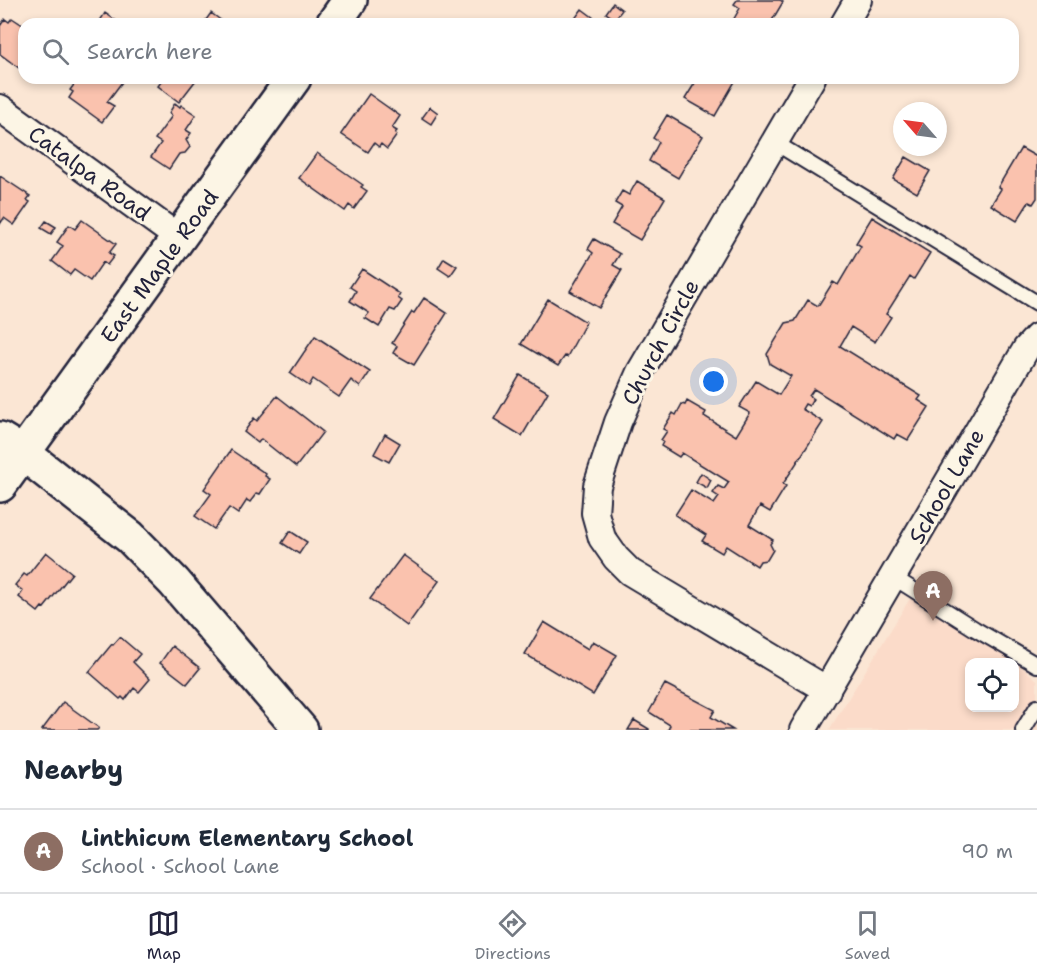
<!DOCTYPE html>
<meta charset="utf-8">
<style>
:root{--surface:#fff;--page:#f2f2f3;--text:#1f2937;--muted:#747a83;--line:#e0e1e3;--accent:#22223b}
body{margin:0;font-family:"Shantell Sans",sans-serif;background:var(--page);color:var(--text)}
.controls{position:absolute;right:18px;bottom:18px;display:grid;overflow:hidden;border-radius:12px;box-shadow:0 3px 9px #0003}
.controls button{width:54px;height:54px;display:grid;place-items:center;padding:0;border:0;border-bottom:2px solid var(--line);background:var(--surface);color:var(--text);font:30px sans-serif}
.compass{position:absolute;left:893px;top:102px;width:54px;height:54px;border-radius:50%;background:var(--surface);box-shadow:0 3px 9px #0003;rotate:298deg}
.you{position:absolute;left:714px;top:382px;width:21px;height:21px;margin:-15px;border:4px solid #fff;border-radius:50%;background:#1a73e8;box-shadow:0 0 0 9px #1a73e833}
.badge{display:grid;place-items:center;width:39px;height:39px;border-radius:50%;background:var(--accent);color:#fff;font-size:20px;font-weight:700}
.pin{position:absolute;translate:-50% -50px;filter:drop-shadow(0 2px 3px #0008)}
.pin::after{content:'';position:absolute;top:32px;width:21px;height:18px;background:inherit;clip-path:polygon(0 0,100% 0,50% 100%)}
.list{margin:0;padding:0;list-style:none}
h2{display:flex;justify-content:space-between;align-items:center;height:78px;margin:0;padding:0 24px;font-size:26px}
h2 small{font-size:20px;font-weight:400;color:var(--muted)}
.list li{display:grid;grid-template-columns:39px 1fr auto;gap:18px;align-items:center;box-sizing:border-box;height:84px;padding:0 24px;border-top:2px solid var(--line)}
.list b{display:block;font-size:22px;white-space:nowrap}
.list p{margin:0;font-size:20px;white-space:nowrap;color:var(--muted)}
.list em{font-size:20px;font-style:normal;color:var(--muted)}
.icon{flex:none;width:33px;height:33px;fill:none;stroke:currentColor;stroke-width:2;stroke-linecap:round;stroke-linejoin:round}
.map{position:relative;flex:none;width:1037px;height:730px;overflow:hidden}
.search{position:absolute;background:var(--surface);box-shadow:0 3px 9px #0003;left:18px;right:18px;top:18px;height:66px;display:flex;align-items:center;gap:15px;box-sizing:border-box;padding:0 21px;border-radius:18px;color:var(--muted);font-size:22px}
.sheet{height:162px;background:var(--surface)}
nav{display:flex;justify-content:space-around;align-items:center;box-sizing:border-box;height:84px;border-top:2px solid var(--line);background:var(--surface);font-size:16px;color:var(--muted)}
nav a{display:grid;justify-items:center;gap:3px}
nav .on{color:var(--accent)}
.map>svg:first-child{display:block}
.built{fill:#fbdbc9;fill-rule:evenodd}
.building{fill:#fac2ae;stroke:#22223b;stroke-width:1.5}
.lines{fill:none;stroke-linecap:round;stroke-linejoin:round}
.lane-casing{stroke:#22223b;stroke-width:18}
.street-casing{stroke:#22223b;stroke-width:30}
.secondary-casing{stroke:#22223b;stroke-width:38}
.lane{stroke:#fcf5e5;stroke-width:14}
.street{stroke:#fcf5e5;stroke-width:26}
.secondary{stroke:#fcf5e5;stroke-width:33}
.labels{text-anchor:middle;stroke-width:6;stroke-linejoin:round;paint-order:stroke}
.street-label{font-size:22px;fill:#22223b;stroke:#fcf5e5}
</style>
<div class="map">
<svg width="1037" height="730" viewBox="0 0 1037 730">
<rect width="100%" height="100%" fill="#fbe6d4"/>
<filter id="ink" filterUnits="userSpaceOnUse"><feTurbulence type="fractalNoise" baseFrequency=".0167" numOctaves="2"/><feDisplacementMap in="SourceGraphic" scale="12" xChannelSelector="R" yChannelSelector="G"/><feConvolveMatrix kernelMatrix="1 2 1 2 8 2 1 2 1" color-interpolation-filters="sRGB"/></filter>
<g filter="url(#ink)">
<path class="built" d="M922,579l115,101v50h-208zM970,662h44v46h-44z"/>
<path class="building" d="M737,0h43l3,2 -13,22h-39l9,-16 -6,-4z
M613,3l9,7 -7,9 -9,-6z
M582,9l20,15h-31z
M105,13l16,11h-23z
M211,13l15,11h-23z
M12,18l12,8v39l-2,-1 -3,4 -19,-14v-28l5,-7 4,3z
M79,78h46l-18,24 7,4 -12,16 -33,-24 4,-6 -3,-2z
M164,78h30l2,2 -17,22 -21,-16z
M687,78h50l-22,38 -30,-17 10,-16z
M369,94l31,22 -8,12 5,3 -2,2 2,2 -10,14 -6,-5 -2,3 -5,-4 -6,9 -27,-18z
M175,103l5,4 1,-2 15,10 -10,15 5,3 -5,7 4,7 -5,6 -6,1 -10,15 -18,-12 10,-14 -6,-4 17,-23 -3,-3z
M430,107l8,6 -7,11 -9,-6z
M667,115l36,21 -25,42 -29,-17 10,-19 -6,-4z
M1021,148l16,9v41l-4,6 -4,-2 -12,19 -26,-16 10,-16 -3,-2z
M317,153l46,32 -2,2 6,4 -13,18 -5,-4 -4,6 -46,-33z
M906,157l24,14 -13,22 -24,-14z
M0,176l30,20 -3,4 3,2 -16,23 -10,-7 -4,6z
M637,181l28,17 -25,42 -28,-16 10,-17 -7,-4 7,-12 7,4z
M872,217l58,36 -16,26 -4,-3 -24,38 5,3 -16,25 -24,-15 -11,19 81,50 -3,4 11,7 -21,33 -11,-6 -3,5 -80,-50 -5,7 4,3 -4,7 -4,-2 -3,5 21,13 -40,62 3,2 -16,26 -10,-6 -11,19 24,15 -3,4 3,6 -6,10 -7,1 -3,5 -31,-20 -4,7 -20,-12 4,-6 -31,-20 16,-25 23,14 5,-7 -6,-4 5,-7 6,3 5,-7 -47,-29 -3,4 -18,-11 2,-4 -2,-2 6,-9 -4,-2 10,-16 3,2 6,-11 3,1 2,-4 19,11 -2,4 32,20 14,-23 -11,-6 17,-26 23,14 12,-19 -21,-12 -3,-10 19,-31 9,-2 13,-21 10,6 15,-24 5,3 23,-39 -5,-3z
M82,220l34,24 -7,9 5,3 -7,9 -4,-3 -13,19 -16,-11 -4,5 -18,-14 11,-15 -6,-4 12,-17 6,4z
M46,221l10,6 -5,7 -10,-6z
M594,239l26,15 -7,11 9,5 -23,38 -29,-17 23,-38 -5,-4z
M444,258l13,8 -7,10 -12,-8z
M362,269l38,25 -2,4 4,3 -7,10 -5,-2 -11,18 -14,-9 4,-5 -19,-12 6,-10 -6,-4z
M424,298l23,15 -33,52 -21,-12 4,-7 -5,-3 20,-31 2,1z
M548,299l38,23 -18,33 -1,2 -2,-1 -7,10 -37,-22z
M315,336l55,36 -10,15 -9,-7 -12,17 -26,-18 -4,7 -19,-13z
M520,375l28,17 -26,44 -28,-17z
M277,396l46,36 -27,35 -35,-28 -3,4 -14,-11 10,-14 3,3z
M385,434l15,9 -11,19 -15,-8z
M231,450l35,24 -1,2 5,3 -10,15 -3,-1 -7,9 -3,-2 -9,14 -9,-6 -15,21 -19,-13 16,-22 -7,-5z
M701,473l10,7 -4,8 -11,-6z
M290,531l17,11 -8,12 -17,-11z
M46,552l26,21 -28,35 -2,-1 -4,5 -19,-15 4,-6 -8,-6 9,-11 3,2z
M403,555l36,26 -32,45 -37,-27z
M544,622l44,27 5,-8 24,14 -24,40 -68,-41z
M120,637l20,17 -7,8 17,17 -11,13 -5,-4 -9,12 -3,-3 -2,2 -31,-27 23,-28 1,1z
M172,646l28,22 -13,16 -27,-21z
M665,684l50,26 -4,7 22,13h-65l2,-5 -21,-13z
M63,702l36,26 -2,2h-55z
M634,720l15,9v1h-21z"/>
<g class="lines">
<defs>
<path id="lane" d="M774,142l263,161
M893,577l82,52 62,36
M1023,730l14,-23"/>
<path id="street" d="M844,24l14,-24
M812,78l-172,294 -22,50 -21,64 -2,27 7,25 14,20 14,14 197,118
M0,108l179,130
M803,730l223,-381 11,-12"/>
<path id="secondary" d="M333,24l17,-24
M0,439l23,14 107,84 44,45 127,148
M0,485l294,-407"/>
</defs>
<use href="#lane" class="lane-casing"/>
<use href="#street" class="street-casing"/>
<use href="#secondary" class="secondary-casing"/>
<use href="#lane" class="lane"/>
<use href="#street" class="street"/>
<use href="#secondary" class="secondary"/>
</g>
</g>
<g class="labels">
<g class="street-label">
<text transform="translate(90 173) rotate(36)" y="8">Catalpa Road</text>
<text transform="translate(159 266) rotate(-54)" y="8">East Maple Road</text>
<text transform="translate(660 342) rotate(-62)" y="8">Church Circle</text>
<text transform="translate(946 486) rotate(-60)" y="8">School Lane</text>
</g>
</g>
</svg>
<div class="controls">
<button><svg class="icon" aria-label="locate" viewBox="0 0 24 24"><circle cx="12" cy="12" r="6"/><path d="M12 2v4M12 18v4M2 12h4M18 12h4"/></svg></button>
</div>
<svg class="compass" viewBox="-18 -18 36 36"><path d="M0-13l5 13h-10z" fill="#e53935"/><path d="M0 13l5-13h-10z" fill="#747a83"/></svg>
<div class="you"></div>
<div class="pin badge" style="left:933px;top:621px;background:#8d6e63">A</div>
<div class="search"><svg class="icon" aria-label="search" viewBox="0 0 24 24"><circle cx="10" cy="10" r="6"/><path d="M15 15l6 6"/></svg>Search here</div>
</div>
<section class="sheet">
<h2>Nearby<small></small></h2>
<ul class="list">
<li><span class="badge" style="background:#8d6e63">A</span><div><b>Linthicum Elementary School</b><p>School · School Lane</p></div><em>90 m</em></li>
</ul>
</section>
<nav>
<a class="on"><svg class="icon" aria-label="map" viewBox="0 0 24 24"><path d="M3 6l6-2 6 2 6-2v14l-6 2-6-2-6 2zM9 4v14M15 6v14"/></svg>Map</a>
<a><svg class="icon" aria-label="directions" viewBox="0 0 24 24"><path d="M12 3l9 9-9 9-9-9zM9 14v-3h6M13 9l2 2-2 2"/></svg>Directions</a>
<a><svg class="icon" aria-label="saved" viewBox="0 0 24 24"><path d="M7 4h10v16l-5-4-5 4z"/></svg>Saved</a>
</nav>
